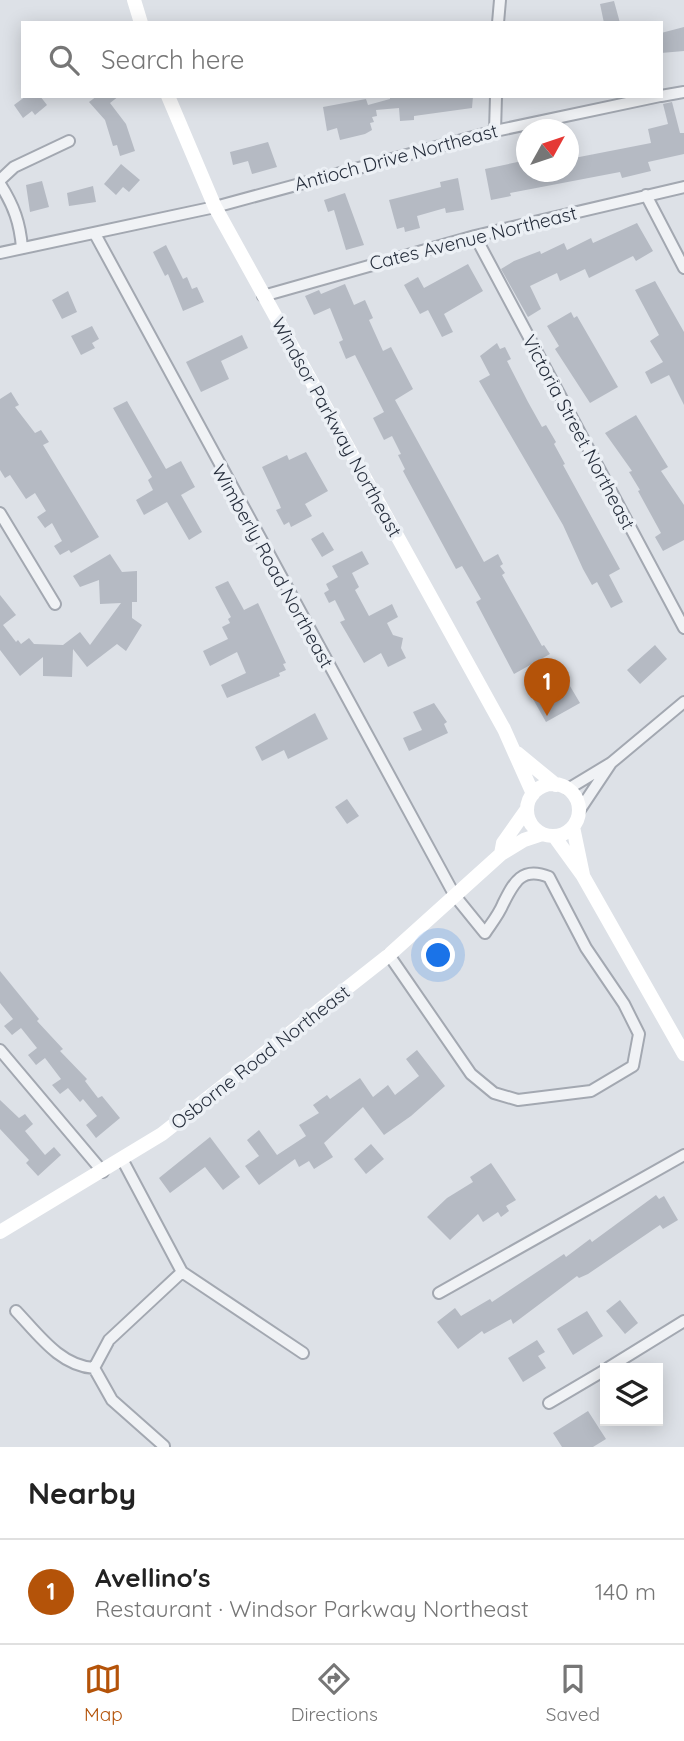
<!DOCTYPE html>
<meta charset="utf-8">
<style>
:root{--surface:#fff;--page:#f6f6f6;--text:#222;--muted:#767676;--line:#e0e0e0;--accent:#b45309}
body{margin:0;font-family:Quicksand,sans-serif;background:var(--page);color:var(--text)}
.controls{position:absolute;right:21px;bottom:21px;display:grid;overflow:hidden;border-radius:0px;box-shadow:0 4px 18px #0003}
.controls button{width:63px;height:63px;display:grid;place-items:center;padding:0;border:0;border-bottom:2px solid var(--line);background:var(--surface);color:var(--text);font:35px sans-serif}
.compass{position:absolute;left:516px;top:119px;width:63px;height:63px;border-radius:50%;background:var(--surface);box-shadow:0 4px 18px #0003;rotate:50deg}
.you{position:absolute;left:439px;top:956px;width:24px;height:24px;margin:-18px;border:5px solid #fff;border-radius:50%;background:#1a73e8;box-shadow:0 0 0 10px #1a73e833}
.badge{display:grid;place-items:center;width:46px;height:46px;border-radius:50%;background:var(--accent);color:#fff;font-size:23px;font-weight:700}
.pin{position:absolute;translate:-50% -58px;filter:drop-shadow(0 2px 4px #0008)}
.pin::after{content:'';position:absolute;top:37px;width:24px;height:21px;background:inherit;clip-path:polygon(0 0,100% 0,50% 100%)}
.list{margin:0;padding:0;list-style:none}
h2{display:flex;justify-content:space-between;align-items:center;height:91px;margin:0;padding:0 28px;font-size:30px}
h2 small{font-size:23px;font-weight:400;color:var(--muted)}
.list li{display:grid;grid-template-columns:46px 1fr auto;gap:21px;align-items:center;box-sizing:border-box;height:105px;padding:0 28px;border-top:2px solid var(--line)}
.list b{display:block;font-size:26px;white-space:nowrap}
.list p{margin:0;font-size:23px;white-space:nowrap;color:var(--muted)}
.list em{font-size:23px;font-style:normal;color:var(--muted)}
.icon{flex:none;width:38px;height:38px;fill:none;stroke:currentColor;stroke-width:2;stroke-linecap:round;stroke-linejoin:round}
.map{position:relative;flex:none;width:684px;height:1447px;overflow:hidden}
.search{position:absolute;background:var(--surface);box-shadow:0 4px 18px #0003;left:21px;right:21px;top:21px;height:77px;display:flex;align-items:center;gap:18px;box-sizing:border-box;padding:0 24px;border-radius:0px;color:var(--muted);font-size:26px}
.sheet{height:196px;background:var(--surface)}
nav{display:flex;justify-content:space-around;align-items:center;box-sizing:border-box;height:98px;border-top:2px solid var(--line);background:var(--surface);font-size:19px;color:var(--muted)}
nav a{display:grid;justify-items:center;gap:4px}
nav .on{color:var(--accent)}
.map>svg:first-child{display:block}
.building{fill:#b5bac3}
.lines{fill:none;stroke-linecap:round;stroke-linejoin:round}
.street-casing{stroke:#a3a8b1;stroke-width:14}
.street{stroke:#f0f2f5;stroke-width:10}
.secondary{stroke:#fff;stroke-width:14}
.labels{text-anchor:middle;stroke-width:7;stroke-linejoin:round;paint-order:stroke}
.street-label{font-size:19px;fill:#272f3d;stroke:#ecf0f5}
</style>
<div class="map">
<svg width="684" height="1447" viewBox="0 0 684 1447">
<rect width="100%" height="100%" fill="#dde1e7"/>
<path class="building" d="M614,1l6,22h-16l-4,-19z
M684,27v24l-23,2v-20z
M26,96h14l7,9 -12,10 -3,-4 -9,7 -9,-13z
M97,96h22l-9,7 16,21 9,27 -15,5 -3,-11 -4,1 -8,-26 -16,-18z
M390,96h83l-1,12 -58,8v4l-14,1 -1,-13 -23,2 1,6 -5,1 2,5 -4,1 2,7 -7,4 -25,6 -3,-12 -10,3 -4,-24 43,-8 2,6 22,-6z
M672,102l8,31h4v21l-36,8 3,9 -29,7 -2,-6 -110,21 1,3 -20,4 -6,-31 42,-9v12h42v-13l82,-16 -3,-14 20,-5 -5,-20z
M268,142l9,25 -25,7 -4,-13 -15,4 -3,-13z
M121,164l19,16 -11,12 -6,-5 -7,8 -12,-11z
M458,178l6,32 -18,3 -1,-5 -28,8 3,12 -15,4 -1,-5 -7,2 -8,-29 52,-13 -1,-5z
M42,181l7,26 -19,5 -4,-27z
M93,186l3,16 -27,4 -2,-13z
M345,193l19,52 -18,5 -12,-40 -6,2 -4,-12z
M637,223l16,28 -17,10 -3,-5 -44,22 -4,-9 -25,12 -3,-8 -27,13 11,23 -13,8 -27,-48 13,-8 26,-10 1,3 23,-11 3,7 24,-12 2,5z
M166,245l17,34 4,-2 5,12 5,-2 7,15 -21,9 -15,-37 -3,2 -12,-24z
M468,264l15,27 -39,23 9,18 -11,5 -14,-27 -8,4 -16,-29 14,-8 6,11z
M655,281l29,51v73l-15,-30 -18,9 -6,-12 18,-10 -13,-21 9,-6 -24,-45z
M345,284l9,21 11,-5 8,18 -4,2 14,31 8,-4 22,42 -18,11 89,162 14,-8 5,10 -3,2 5,7 -3,2 40,71 2,-1 6,9 -36,20 -38,-72 5,-3 -19,-33 -6,3 -53,-98 2,-2 -7,-14 3,-1 -9,-18 -8,4 -11,-22 11,-6 -29,-57 -9,4 -7,-17 4,-2 -13,-32 -16,7 -9,-19 14,-6 2,4z
M68,291l9,21 -15,7 -10,-19z
M571,312l3,6 3,-2 41,71 -28,16 -35,-54 4,-3 -12,-20z
M92,326l7,13 -7,4 3,5 -14,7 -10,-19z
M242,335l6,13 -27,13 8,18 -28,13 -15,-30z
M497,343l3,6 5,-2 6,12 -4,2 21,41 14,25 4,-2 10,17 -2,2 11,20 -2,1 57,104 -11,6 14,27 -12,6 -14,-26 -5,3 -9,-16 -20,-44 -84,-144 11,-6 -10,-19z
M11,392l8,13 -4,2 20,26 6,-3 8,12 -6,3 56,92 -28,16 -2,-3 -9,5 -6,-9 8,-5 -10,-18 -7,5 -8,-11 9,-6 -11,-18 -9,6 -16,-24 -5,3 -5,-8v-71z
M127,401l39,68 15,-8 14,26 -14,8 21,37 -13,8 -22,-38 -23,13 -8,-15 17,-10 -5,-10 4,-3 -39,-69z
M636,415l32,52 -7,4 23,34v35l-21,11 -8,-14 6,-4 -23,-42 2,-1 -11,-18 3,-1 -27,-38z
M306,452l22,39 -23,13 7,12 -21,11 -2,-5 -5,3 -8,-15 5,-2 -2,-5 -17,-36 25,-12 2,5z
M323,532l11,18 -12,7 -11,-18z
M362,551l7,13 -17,9 7,14 -4,3 14,26 23,-12 6,13 -11,6 6,12 10,3 -2,10 5,10 -18,9 -7,-14 -17,10 -24,-41 5,-2 -10,-20 -6,3 -5,-10 5,-3 -3,-6 12,-7 -6,-11z
M110,554l12,18 15,-1v31h-5v16l10,7 -16,26 -9,-7 -30,23 -14,-18 -1,28 -29,-1v-19l-23,19 -20,-26v-55l16,20 -13,10 13,17 2,-2 3,4 8,-6 5,6 29,1 17,-13 10,13 31,-42 -21,1 -1,-24 -19,7 -7,-11z
M228,581l16,29 14,-7 28,60 -3,1 3,6 -7,3 1,3 -53,22 -6,-13 25,-12 -9,-21 -27,14 -7,-15 25,-12 -6,-12 8,-4 -2,-4 3,-2 -16,-30z
M655,645l12,14 -27,25 -13,-14z
M567,681l13,22 -34,19 -13,-23z
M434,703l13,19 -3,2 4,9 -39,18 -6,-13 19,-8 -9,-18z
M315,713l13,26 -40,20 -4,-9 -22,11 -7,-14z
M347,799l12,17 -12,8 -12,-17z
M0,971l39,48 -2,2 26,28 -3,2 27,28 -2,2 13,17 4,-2 18,22 -24,20 -10,-13 11,-9 -14,-17 -3,3 -12,-14 -8,6 -8,-9 9,-6 -16,-21 -9,7 -8,-10 9,-7 -16,-20 -9,7 -8,-9 9,-7 -13,-16z
M417,1050l28,36 -34,30 -27,19 -21,-28 -39,36 9,14 -19,12 -5,-8 -10,6 -4,-8 -36,26 -14,-19 14,-10 -12,-16 12,-10 18,25 29,-19 -7,-11 20,-12 -6,-8 14,-10 3,4 7,-5 23,-16 13,19 15,-12 7,10 24,-19 -13,-17z
M0,1100l19,18 6,-4 8,10 -8,7 20,24 9,-8 7,8 -23,21 -12,-13 3,-3 -29,-31z
M210,1137l30,40 -17,13 -18,-23 -35,26 -11,-15z
M371,1144l13,15 -18,15 -12,-15z
M491,1163l25,37 -10,6 3,5 -8,6 -3,-5 -15,10 -5,-8 -28,26 -23,-23 20,-19 26,-16 -3,-5z
M656,1195l3,4 5,-3 14,24 -15,9 -3,-4 -72,49 -9,4 -2,-2 -64,48 -2,-5 -27,15 -2,-3 -24,18 -21,-27 18,-14 6,8 29,-17 2,3 72,-48 2,3 24,-18 2,3z
M620,1300l18,23 -13,11 -19,-23z
M587,1311l16,25 -30,19 -16,-26z
M537,1340l8,12 -7,4 8,12 -23,14 -15,-24z
M588,1411l18,28 -13,8h-31l-9,-14z"/>
<g class="lines">
<defs>
<path id="street" d="M498,23l2,-23
M661,96l23,-4
M495,131l1,-35
M0,180l14,-13 55,-26
M0,184c14,22 20,39 22,64
M646,195l38,73
M95,234l360,662 30,37c6,-9 14,-19 18,-29 11,-22 19,-38 46,-27l37,71 38,56 15,30 -6,32 -42,25 -73,9 -24,-7 -23,-19 -82,-119
M475,236l209,392
M0,253l215,-46 280,-76 165,-35
M263,296l212,-60 209,-49
M0,513l55,91
M568,789l43,-26 73,-61
M579,811l32,-48
M0,1050l103,122
M122,1159l60,113 121,81
M439,1293l245,-138
M16,1311c22,23 44,55 78,57
M608,1368l76,-47
M549,1403l56,-33
M164,1446l-52,-46 -18,-32 15,-28 73,-68"/>
</defs>
<use href="#street" class="street-casing"/>
<use href="#street" class="street"/>
<path class="secondary" d="M134,0l7,23
M168,96l47,111 289,522 29,65
M517,753l39,32
M527 810a26 26 0 1 1 52 0a26 26 0 1 1-52 0Z
M573,827l10,48
M554,836l29,40 101,178
M501,854l2,-11 24,-34
M0,1232l162,-98 227,-179 112,-101 23,-14 18,-6"/>
</g>
<g class="labels">
<g class="street-label">
<text transform="translate(396 157) rotate(-15)" y="7">Antioch Drive Northeast</text>
<text transform="translate(473 238) rotate(-14)" y="7">Cates Avenue Northeast</text>
<text transform="translate(337 427) rotate(61)" y="7">Windsor Parkway Northeast</text>
<text transform="translate(579 432) rotate(62)" y="7">Victoria Street Northeast</text>
<text transform="translate(273 566) rotate(61)" y="7">Wimberly Road Northeast</text>
<text transform="translate(260 1057) rotate(-38)" y="7">Osborne Road Northeast</text>
</g>
</g>
</svg>
<div class="controls">
<button><svg class="icon" aria-label="layers" viewBox="0 0 24 24"><path d="M12 4l9 5-9 5-9-5zM3 14l9 5 9-5"/></svg></button>
</div>
<svg class="compass" viewBox="-18 -18 36 36"><path d="M0-13l5 13h-10z" fill="#e53935"/><path d="M0 13l5-13h-10z" fill="#767676"/></svg>
<div class="you"></div>
<div class="pin badge" style="left:547px;top:716px">1</div>
<div class="search"><svg class="icon" aria-label="search" viewBox="0 0 24 24"><circle cx="10" cy="10" r="6"/><path d="M15 15l6 6"/></svg>Search here</div>
</div>
<section class="sheet">
<h2>Nearby<small></small></h2>
<ul class="list">
<li><span class="badge">1</span><div><b>Avellino's</b><p>Restaurant · Windsor Parkway Northeast</p></div><em>140 m</em></li>
</ul>
</section>
<nav>
<a class="on"><svg class="icon" aria-label="map" viewBox="0 0 24 24"><path d="M3 6l6-2 6 2 6-2v14l-6 2-6-2-6 2zM9 4v14M15 6v14"/></svg>Map</a>
<a><svg class="icon" aria-label="directions" viewBox="0 0 24 24"><path d="M12 3l9 9-9 9-9-9zM9 14v-3h6M13 9l2 2-2 2"/></svg>Directions</a>
<a><svg class="icon" aria-label="saved" viewBox="0 0 24 24"><path d="M7 4h10v16l-5-4-5 4z"/></svg>Saved</a>
</nav>
